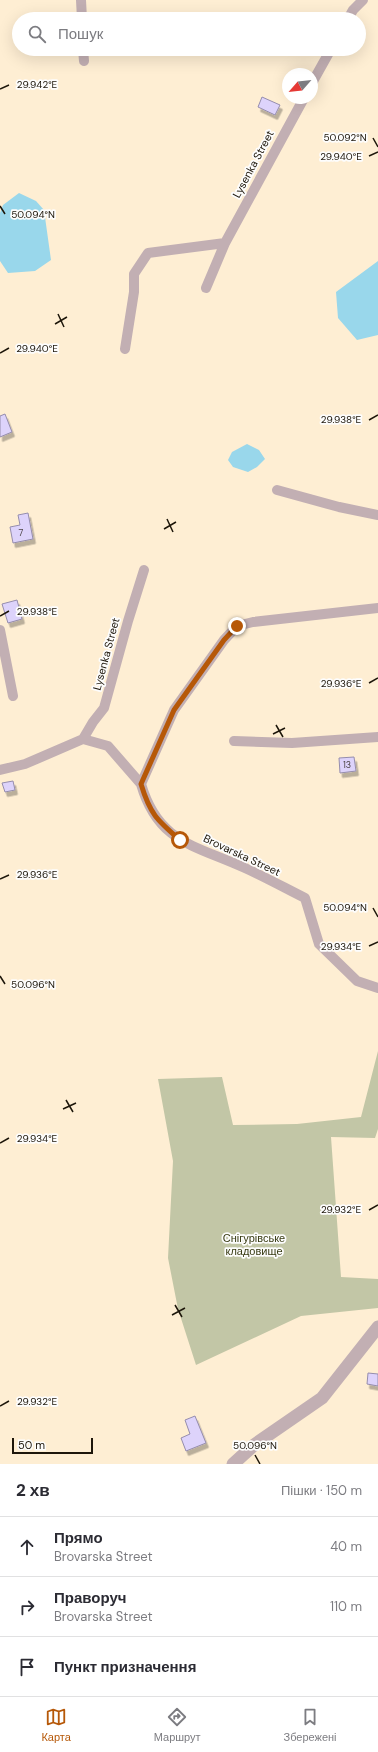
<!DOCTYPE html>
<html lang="uk">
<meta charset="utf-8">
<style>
:root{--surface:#fff;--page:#f7f7f7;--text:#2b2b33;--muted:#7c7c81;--line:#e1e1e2;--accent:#b65808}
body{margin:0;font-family:"DM Sans",sans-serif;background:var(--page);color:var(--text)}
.compass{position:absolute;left:282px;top:68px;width:36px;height:36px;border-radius:50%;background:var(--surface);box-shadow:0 4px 16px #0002;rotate:242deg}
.scale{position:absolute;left:12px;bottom:10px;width:81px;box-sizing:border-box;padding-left:4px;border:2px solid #1d160a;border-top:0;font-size:11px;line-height:14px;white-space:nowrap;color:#1d160a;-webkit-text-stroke:3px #fdfdfd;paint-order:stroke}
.stop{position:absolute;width:12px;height:12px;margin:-9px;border:3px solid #b65808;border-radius:50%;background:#fff}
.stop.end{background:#b65808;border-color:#fff;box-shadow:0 1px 4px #0008}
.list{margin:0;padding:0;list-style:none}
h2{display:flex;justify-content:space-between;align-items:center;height:52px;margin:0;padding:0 16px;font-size:17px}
h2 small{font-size:13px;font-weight:400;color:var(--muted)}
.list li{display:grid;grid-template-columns:26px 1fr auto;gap:12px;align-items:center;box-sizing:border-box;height:60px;padding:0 16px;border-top:1px solid var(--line)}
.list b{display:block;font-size:15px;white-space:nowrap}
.list p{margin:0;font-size:13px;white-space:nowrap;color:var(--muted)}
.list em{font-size:13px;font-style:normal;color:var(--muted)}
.icon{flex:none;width:22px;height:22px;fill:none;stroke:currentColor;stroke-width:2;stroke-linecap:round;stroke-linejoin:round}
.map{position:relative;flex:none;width:378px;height:1464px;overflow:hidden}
.search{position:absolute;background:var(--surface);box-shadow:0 4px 16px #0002;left:12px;right:12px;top:12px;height:44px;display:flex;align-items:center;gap:10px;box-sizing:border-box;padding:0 14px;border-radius:22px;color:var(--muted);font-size:15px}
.sheet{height:232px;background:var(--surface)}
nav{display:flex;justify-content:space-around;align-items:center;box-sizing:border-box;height:56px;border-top:1px solid var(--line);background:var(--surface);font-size:11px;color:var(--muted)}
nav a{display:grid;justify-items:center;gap:2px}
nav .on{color:var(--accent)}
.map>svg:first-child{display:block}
.green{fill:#c2c6a6}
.water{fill:#99d7eb}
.building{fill:#ddd3fb;stroke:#958dad;filter:url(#shadow)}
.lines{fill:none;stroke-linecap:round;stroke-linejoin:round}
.minor{stroke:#c2afb3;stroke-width:10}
.tertiary{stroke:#c2afb3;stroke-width:13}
.route{stroke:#b65808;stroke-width:5}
.ticks{fill:none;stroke:#1d160a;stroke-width:1.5}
.labels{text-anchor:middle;stroke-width:3.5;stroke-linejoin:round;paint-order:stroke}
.number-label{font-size:9px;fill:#4d4546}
.street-label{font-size:11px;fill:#1d160a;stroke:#fdfdfd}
.park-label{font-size:11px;fill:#383b13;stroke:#fdfdfd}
.ticks-label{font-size:10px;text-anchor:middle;fill:#1d160a;stroke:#fdfdfd;stroke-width:3.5;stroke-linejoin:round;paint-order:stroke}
</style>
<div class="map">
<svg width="378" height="1464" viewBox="0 0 378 1464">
<defs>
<filter id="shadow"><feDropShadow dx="2.5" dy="4.5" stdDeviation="0" flood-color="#0004"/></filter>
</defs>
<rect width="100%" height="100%" fill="#feeed3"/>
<path class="green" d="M378,1051v78l-3,9 -44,-1 10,140 37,2v29l-77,8 -105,49 -18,-56 -10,-51 5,-97 -15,-82 64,-2 11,48 64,-1 64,-7z"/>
<path class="water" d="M19,193l17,8 8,9 7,50 -16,11 -27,2 -8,-12v-48l3,-8z
M378,261v74l-21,5 -19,-22 -2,-26z
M247,444l12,6 6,9 -8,8 -9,5 -15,-5 -5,-7 4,-8z"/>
<path class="building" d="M262,97l18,8 -5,10 -17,-8z
M5,414l7,18 -12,5v-21z
M28,513l5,26 -20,4 -3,-16 10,-2 -2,-10z
M17,600l5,19 -14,4 -6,-19z
M354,757l2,14 -16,2 -1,-15z
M13,781l2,9 -10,2 -3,-9z
M368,1373l10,1v12l-11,-2z
M195,1416l11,27 -20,8 -5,-13 9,-4 -5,-14z"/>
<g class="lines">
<path class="minor" d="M81,0l1,19
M348,19l5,-9 10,-10
M83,49l1,12
M312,83l19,-34
M206,288l19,-45
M125,349l9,-57v-18l14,-21 77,-10 79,-145
M277,490l62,17 39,8
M378,608l-125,14 -16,4 -13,14 -50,70 -33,74c17,59 54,61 104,84 20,9 40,20 60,30l14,46 38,37 21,7
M0,630l13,66
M83,739l10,-17 11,-14 24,-87 16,-51
M234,741l58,2 86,-6
M0,770l25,-6 58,-25 25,7 33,38"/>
<path class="tertiary" d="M233,1464l21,-19 68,-47 56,-71"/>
</g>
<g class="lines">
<path class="route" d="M180,840c-23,-20 -30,-26 -39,-56l33,-74 50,-70 13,-14"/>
</g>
<path class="ticks" d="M0,89l9,-4M373,138l5,9M369,156l9,-4M0,206l5,8M58,314l6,13M55,324l12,-7M0,353l9,-5M369,420l9,-5M167,519l6,13M164,529l12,-7M0,616l9,-5M369,683l9,-5M276,725l7,12M273,734l12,-6M0,879l9,-4M373,908l5,9M369,946l9,-4M0,976l5,8M66,1100l7,12M63,1109l13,-6M0,1143l9,-5M369,1210l9,-5M175,1305l7,12M172,1315l13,-7M0,1406l9,-5M255,1455l5,9"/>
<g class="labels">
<g class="number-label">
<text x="21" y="536">7</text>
<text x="347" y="768">13</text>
</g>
<g class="street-label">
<text transform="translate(253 164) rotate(-62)" y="4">Lysenka Street</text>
<text transform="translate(106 654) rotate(-75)" y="4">Lysenka Street</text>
<text transform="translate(242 855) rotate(25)" y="4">Brovarska Street</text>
</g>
<g class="park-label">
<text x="254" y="1242">Снігурівське<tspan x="254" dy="13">кладовище</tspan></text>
</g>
</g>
<g class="ticks-label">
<text x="37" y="88">29.942°E</text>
<text x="345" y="141">50.092°N</text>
<text x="341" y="160">29.940°E</text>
<text x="33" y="218">50.094°N</text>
<text x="37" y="352">29.940°E</text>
<text x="341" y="423">29.938°E</text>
<text x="37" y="615">29.938°E</text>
<text x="341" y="687">29.936°E</text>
<text x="37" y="878">29.936°E</text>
<text x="345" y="911">50.094°N</text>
<text x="341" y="950">29.934°E</text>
<text x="33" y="988">50.096°N</text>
<text x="37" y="1142">29.934°E</text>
<text x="341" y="1213">29.932°E</text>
<text x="37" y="1405">29.932°E</text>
<text x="255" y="1449">50.096°N</text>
</g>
</svg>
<svg class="compass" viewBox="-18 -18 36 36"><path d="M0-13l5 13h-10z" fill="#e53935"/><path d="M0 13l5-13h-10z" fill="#7c7c81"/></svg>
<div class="scale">50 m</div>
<div class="stop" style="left:180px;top:840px"></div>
<div class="stop end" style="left:237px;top:626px"></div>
<div class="search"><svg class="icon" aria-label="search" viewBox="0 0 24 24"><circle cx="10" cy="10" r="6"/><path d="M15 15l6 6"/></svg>Пошук</div>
</div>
<section class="sheet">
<h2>2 хв<small>Пішки · 150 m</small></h2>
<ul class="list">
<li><svg class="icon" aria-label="ahead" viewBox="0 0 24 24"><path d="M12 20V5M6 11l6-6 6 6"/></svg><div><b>Прямо</b><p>Brovarska Street</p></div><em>40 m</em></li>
<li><svg class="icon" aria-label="right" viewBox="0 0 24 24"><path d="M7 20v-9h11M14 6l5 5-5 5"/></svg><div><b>Праворуч</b><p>Brovarska Street</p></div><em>110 m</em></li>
<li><svg class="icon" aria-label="arrive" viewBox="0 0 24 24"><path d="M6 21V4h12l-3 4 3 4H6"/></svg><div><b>Пункт призначення</b></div></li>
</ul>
</section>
<nav>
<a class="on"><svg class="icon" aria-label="map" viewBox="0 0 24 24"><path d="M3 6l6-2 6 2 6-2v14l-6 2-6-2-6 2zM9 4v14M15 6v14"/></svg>Карта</a>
<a><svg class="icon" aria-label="directions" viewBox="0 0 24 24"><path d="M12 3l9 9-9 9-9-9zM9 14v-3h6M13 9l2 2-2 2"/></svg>Маршрут</a>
<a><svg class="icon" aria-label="saved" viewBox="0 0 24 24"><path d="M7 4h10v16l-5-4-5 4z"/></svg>Збережені</a>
</nav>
